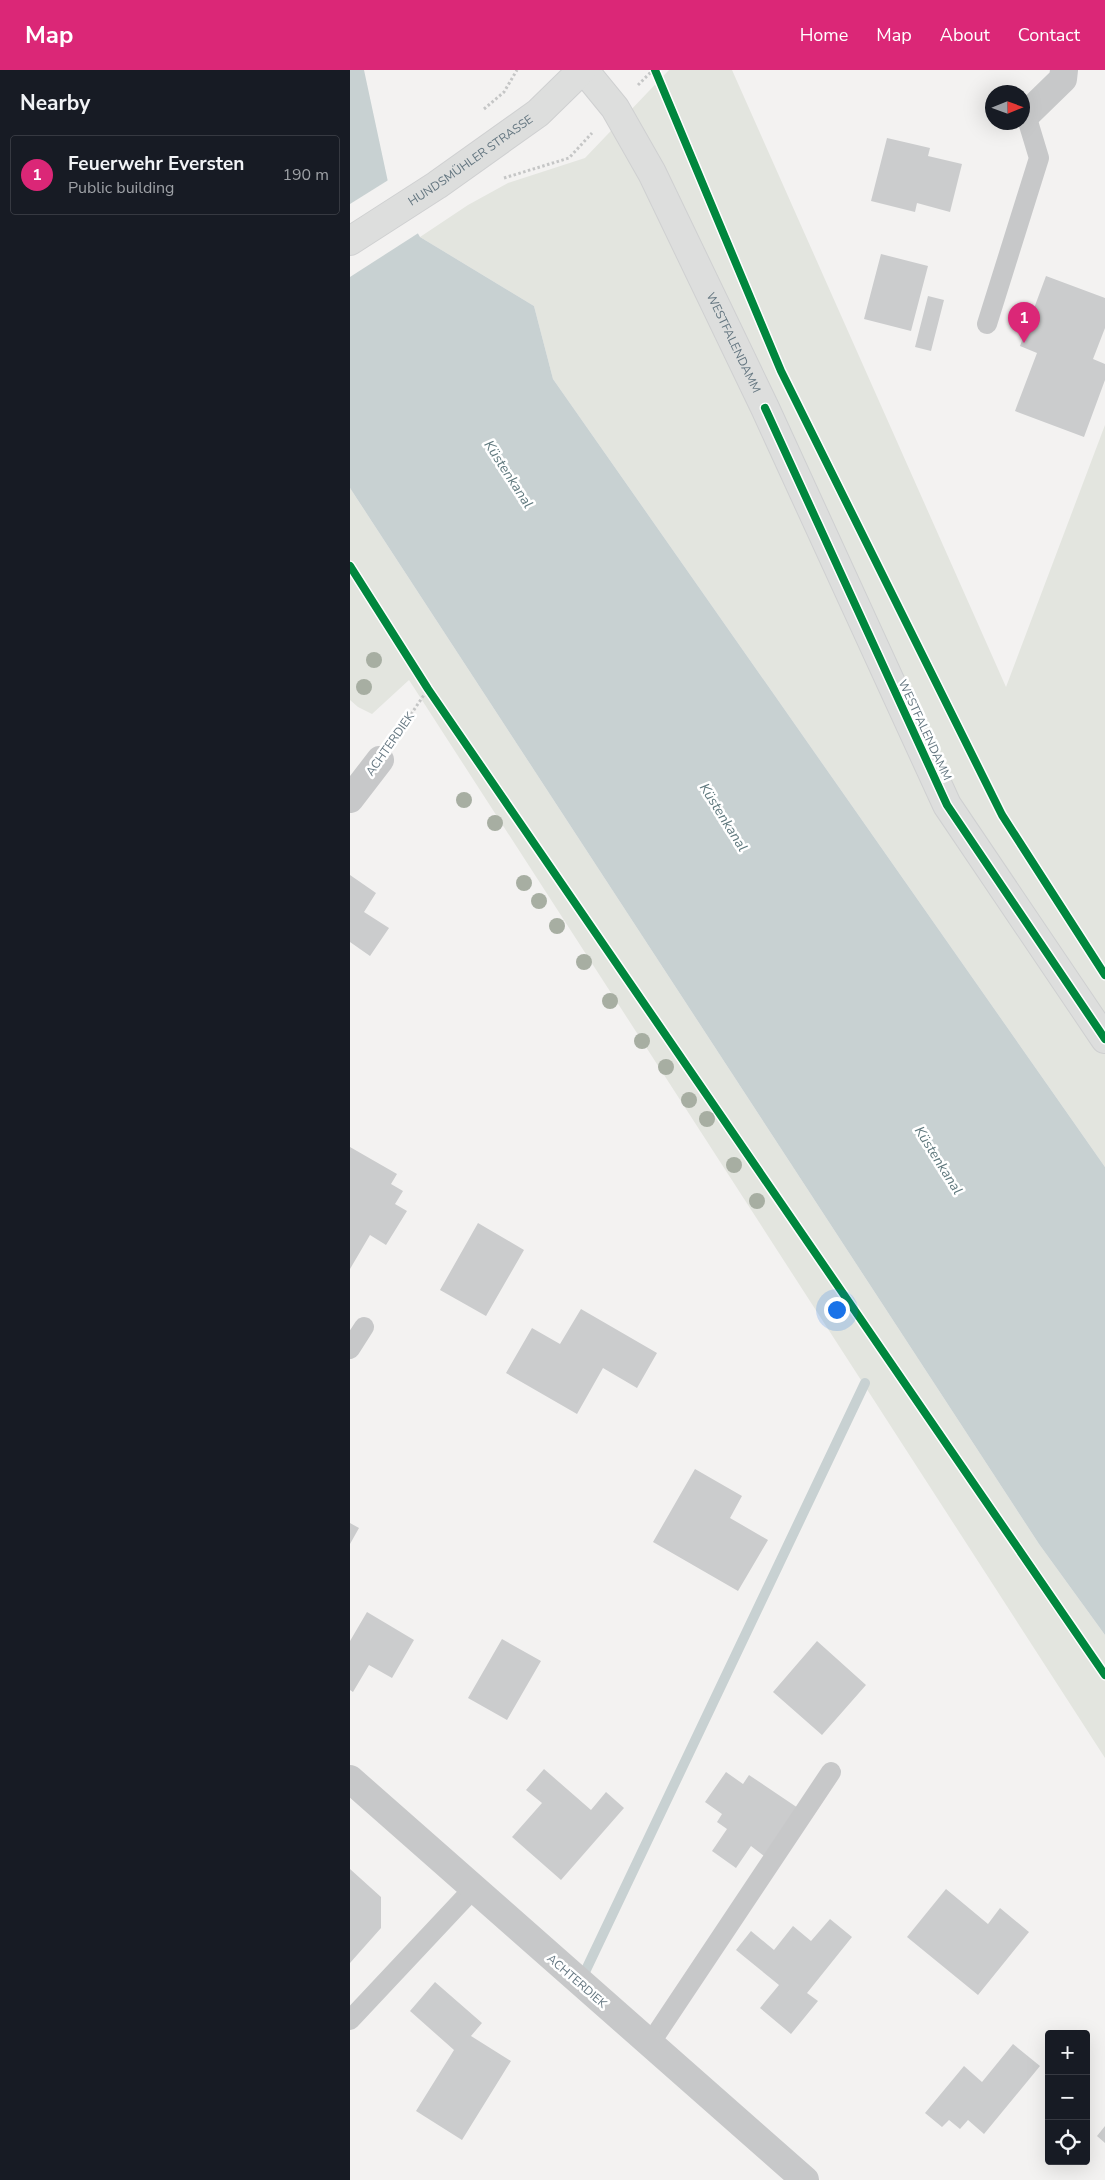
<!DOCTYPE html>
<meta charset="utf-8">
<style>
:root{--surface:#171b24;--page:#20242c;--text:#f1f3f6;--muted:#9ea1a6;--line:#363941;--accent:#db2777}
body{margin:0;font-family:"Nunito Sans",sans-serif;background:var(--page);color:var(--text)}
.controls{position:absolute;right:15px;bottom:15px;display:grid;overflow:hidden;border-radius:5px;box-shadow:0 5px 20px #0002}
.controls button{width:45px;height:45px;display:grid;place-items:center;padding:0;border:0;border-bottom:1px solid var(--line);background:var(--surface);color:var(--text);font:25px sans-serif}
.compass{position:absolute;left:635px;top:15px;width:45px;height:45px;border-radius:50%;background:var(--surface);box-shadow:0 5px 20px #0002;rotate:89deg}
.you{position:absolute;left:486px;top:1239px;width:18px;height:18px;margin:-12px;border:4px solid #fff;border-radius:50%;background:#1a73e8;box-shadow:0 0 0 8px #1a73e833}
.badge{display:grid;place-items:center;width:32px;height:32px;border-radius:50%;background:var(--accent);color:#fff;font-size:16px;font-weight:700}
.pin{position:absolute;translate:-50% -41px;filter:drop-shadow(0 1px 2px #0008)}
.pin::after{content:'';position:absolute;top:26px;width:18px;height:15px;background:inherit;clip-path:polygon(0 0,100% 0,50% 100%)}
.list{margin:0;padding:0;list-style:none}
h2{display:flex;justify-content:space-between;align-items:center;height:65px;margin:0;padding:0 20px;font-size:21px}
h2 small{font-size:16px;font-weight:400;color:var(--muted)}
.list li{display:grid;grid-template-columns:32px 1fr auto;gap:15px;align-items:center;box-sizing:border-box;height:80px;margin:0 10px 10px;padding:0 10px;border:1px solid var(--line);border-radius:5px}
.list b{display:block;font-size:19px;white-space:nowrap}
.list p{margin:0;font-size:16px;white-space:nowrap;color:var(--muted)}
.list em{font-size:16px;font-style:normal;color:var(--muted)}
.icon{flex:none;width:28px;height:28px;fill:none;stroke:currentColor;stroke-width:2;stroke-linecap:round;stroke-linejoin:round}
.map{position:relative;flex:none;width:755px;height:2110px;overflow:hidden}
header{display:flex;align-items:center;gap:30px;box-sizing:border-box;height:70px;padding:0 25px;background:var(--accent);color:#fff}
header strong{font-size:24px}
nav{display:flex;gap:28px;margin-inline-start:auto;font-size:18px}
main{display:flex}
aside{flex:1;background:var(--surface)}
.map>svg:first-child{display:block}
.green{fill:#e3e5df}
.water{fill:#c8d1d2}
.pier{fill:#f3f2f1}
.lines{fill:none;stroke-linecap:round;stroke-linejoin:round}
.stream{stroke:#c8d1d2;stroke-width:10}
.building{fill:#cbcccd}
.secondary-casing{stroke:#cfd0d1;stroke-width:30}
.path{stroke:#c5c6c6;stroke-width:3;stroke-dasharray:2.5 2.5;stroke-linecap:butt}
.lane{stroke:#c7c8c9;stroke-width:20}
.street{stroke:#c7c8c9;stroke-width:28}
.secondary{stroke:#dddedd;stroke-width:28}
.cycleway-casing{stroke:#fff;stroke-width:11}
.cycleway{stroke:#00873e;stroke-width:8}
.tree{fill:#a7aea2}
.labels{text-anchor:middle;stroke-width:5;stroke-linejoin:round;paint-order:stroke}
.street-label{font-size:12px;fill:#647680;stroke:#fff}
.water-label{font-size:14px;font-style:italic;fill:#5f787d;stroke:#fff}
</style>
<header>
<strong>Map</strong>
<nav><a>Home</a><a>Map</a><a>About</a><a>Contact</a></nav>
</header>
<main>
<aside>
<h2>Nearby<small></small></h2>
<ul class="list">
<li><span class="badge">1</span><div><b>Feuerwehr Eversten</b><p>Public building</p></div><em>190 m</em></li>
</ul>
</aside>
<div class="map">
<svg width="755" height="2110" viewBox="0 0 755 2110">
<rect width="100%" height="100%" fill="#f3f2f1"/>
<path class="green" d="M319,0h63l274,617 99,-262v742l-552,-788 -19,-73 -114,-69 48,-32 40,-22 77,-25z
M0,418l689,1056 66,91v123l-696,-1078 -37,34 -14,-7 -8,-7z"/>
<path class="water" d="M0,0h14l24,112 32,55 114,69 19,73 552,788v468l-66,-91 -689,-1056z"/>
<path class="pier" d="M40,109l30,53 -70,45v-73z"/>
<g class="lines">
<path class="stream" d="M234,1904l281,-591"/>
</g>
<path class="building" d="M537,68l43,10 -2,8 34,8 -12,48 -33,-9 -2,9 -44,-11z
M531,184l47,12 -17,65 -47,-12z
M696,206l59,22v30l-12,31 12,5v16l-21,57 -69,-26 22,-58 -17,-7z
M578,226l16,4 -13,51 -16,-4z
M0,805l26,18 -12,19 25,16 -19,28 -20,-14z
M0,1077l47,27 -6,10 12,7 -8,13 12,7 -21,34 -16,-10 -20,34z
M128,1153l46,27 -38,66 -46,-26z
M231,1239l76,44 -20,35 -34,-20 -26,46 -71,-41 26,-45 28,16z
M345,1399l47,27 -12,22 38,22 -30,51 -85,-49z
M0,1453l9,5 -9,16z
M17,1542l47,28 -22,38 -23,-13 -16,27 -3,-2v-49z
M152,1569l39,22 -34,59 -39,-22z
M467,1571l49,44 -44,50 -49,-43z
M194,1699l47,41 15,-18 18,16 -63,72 -49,-43 30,-34 -16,-13z
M376,1702l17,12 6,-9 49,33 -34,48 -13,-10 -15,22 -24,-17 15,-22 -10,-7 5,-8 -17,-12z
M0,1799l31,28v31l-31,35z
M596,1819l42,35 12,-16 29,24 -51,63 -71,-58z
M480,1849l22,18 -45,56 11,8 -27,33 -31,-26 19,-23 -43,-35 15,-19 23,19 19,-24 18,15z
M85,1912l47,41 -11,13 40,25 -49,79 -46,-29 38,-61 -44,-39z
M663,1974l27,22 -56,68 -16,-14 -8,9 -11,-9 -7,7 -17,-14 39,-47 18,16z
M755,2056v17l-8,-7z"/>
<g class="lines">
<defs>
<g id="secondary">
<path id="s1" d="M234,0l31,38 37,65 113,235 182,397 158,234"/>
<path id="s2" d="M0,171l87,-56 101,-72 44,-43"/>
</g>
</defs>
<use href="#secondary" class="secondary-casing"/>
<path class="path" d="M288,15l15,-15
M134,39l20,-17 13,-22
M154,108l65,-20 23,-25
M47,665l31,-46"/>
<path class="lane" d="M637,254l52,-166 -13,-43
M0,1279l14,-22
M0,1950l123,-131
M299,1975l182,-273"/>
<path class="street" d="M676,45l37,-36 1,-9
M0,729l30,-39
M0,1709l455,401"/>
<use href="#secondary" class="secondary"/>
<defs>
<path id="cycleway" d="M305,0l126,301 221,444 103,160
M415,338l182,397 158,234
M0,496l78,123 677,986"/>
</defs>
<use href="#cycleway" class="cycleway-casing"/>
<use href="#cycleway" class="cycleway"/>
</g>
<g class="tree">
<circle cx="24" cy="590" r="8"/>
<circle cx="14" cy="617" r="8"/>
<circle cx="114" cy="730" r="8"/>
<circle cx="145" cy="753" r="8"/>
<circle cx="174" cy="813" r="8"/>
<circle cx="189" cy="831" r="8"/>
<circle cx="207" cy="856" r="8"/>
<circle cx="234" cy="892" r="8"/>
<circle cx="260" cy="931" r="8"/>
<circle cx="292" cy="971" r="8"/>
<circle cx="316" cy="997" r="8"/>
<circle cx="339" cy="1030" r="8"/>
<circle cx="357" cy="1049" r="8"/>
<circle cx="384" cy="1095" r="8"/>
<circle cx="407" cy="1131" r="8"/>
</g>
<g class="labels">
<g class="street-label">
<text dy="4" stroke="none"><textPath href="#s2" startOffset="145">HUNDSMÜHLER STRASSE</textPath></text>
<text dy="4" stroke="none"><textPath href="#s1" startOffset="312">WESTFALENDAMM</textPath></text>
<text transform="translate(575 660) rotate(65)" y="4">WESTFALENDAMM</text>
<text transform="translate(40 674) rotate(-55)" y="4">ACHTERDIEK</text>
<text transform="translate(227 1911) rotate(41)" y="4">ACHTERDIEK</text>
</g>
<g class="water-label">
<text transform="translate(159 404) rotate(57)" y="5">Küstenkanal</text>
<text transform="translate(374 747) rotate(58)" y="5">Küstenkanal</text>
<text transform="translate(589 1090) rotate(58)" y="5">Küstenkanal</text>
</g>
</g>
</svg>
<div class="controls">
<button>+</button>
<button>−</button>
<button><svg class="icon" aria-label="locate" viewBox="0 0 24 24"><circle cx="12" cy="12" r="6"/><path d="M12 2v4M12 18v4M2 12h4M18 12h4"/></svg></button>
</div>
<svg class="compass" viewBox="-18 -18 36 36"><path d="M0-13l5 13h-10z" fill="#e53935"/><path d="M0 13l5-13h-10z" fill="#9ea1a6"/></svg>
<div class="you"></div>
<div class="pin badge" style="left:674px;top:273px">1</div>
</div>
</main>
